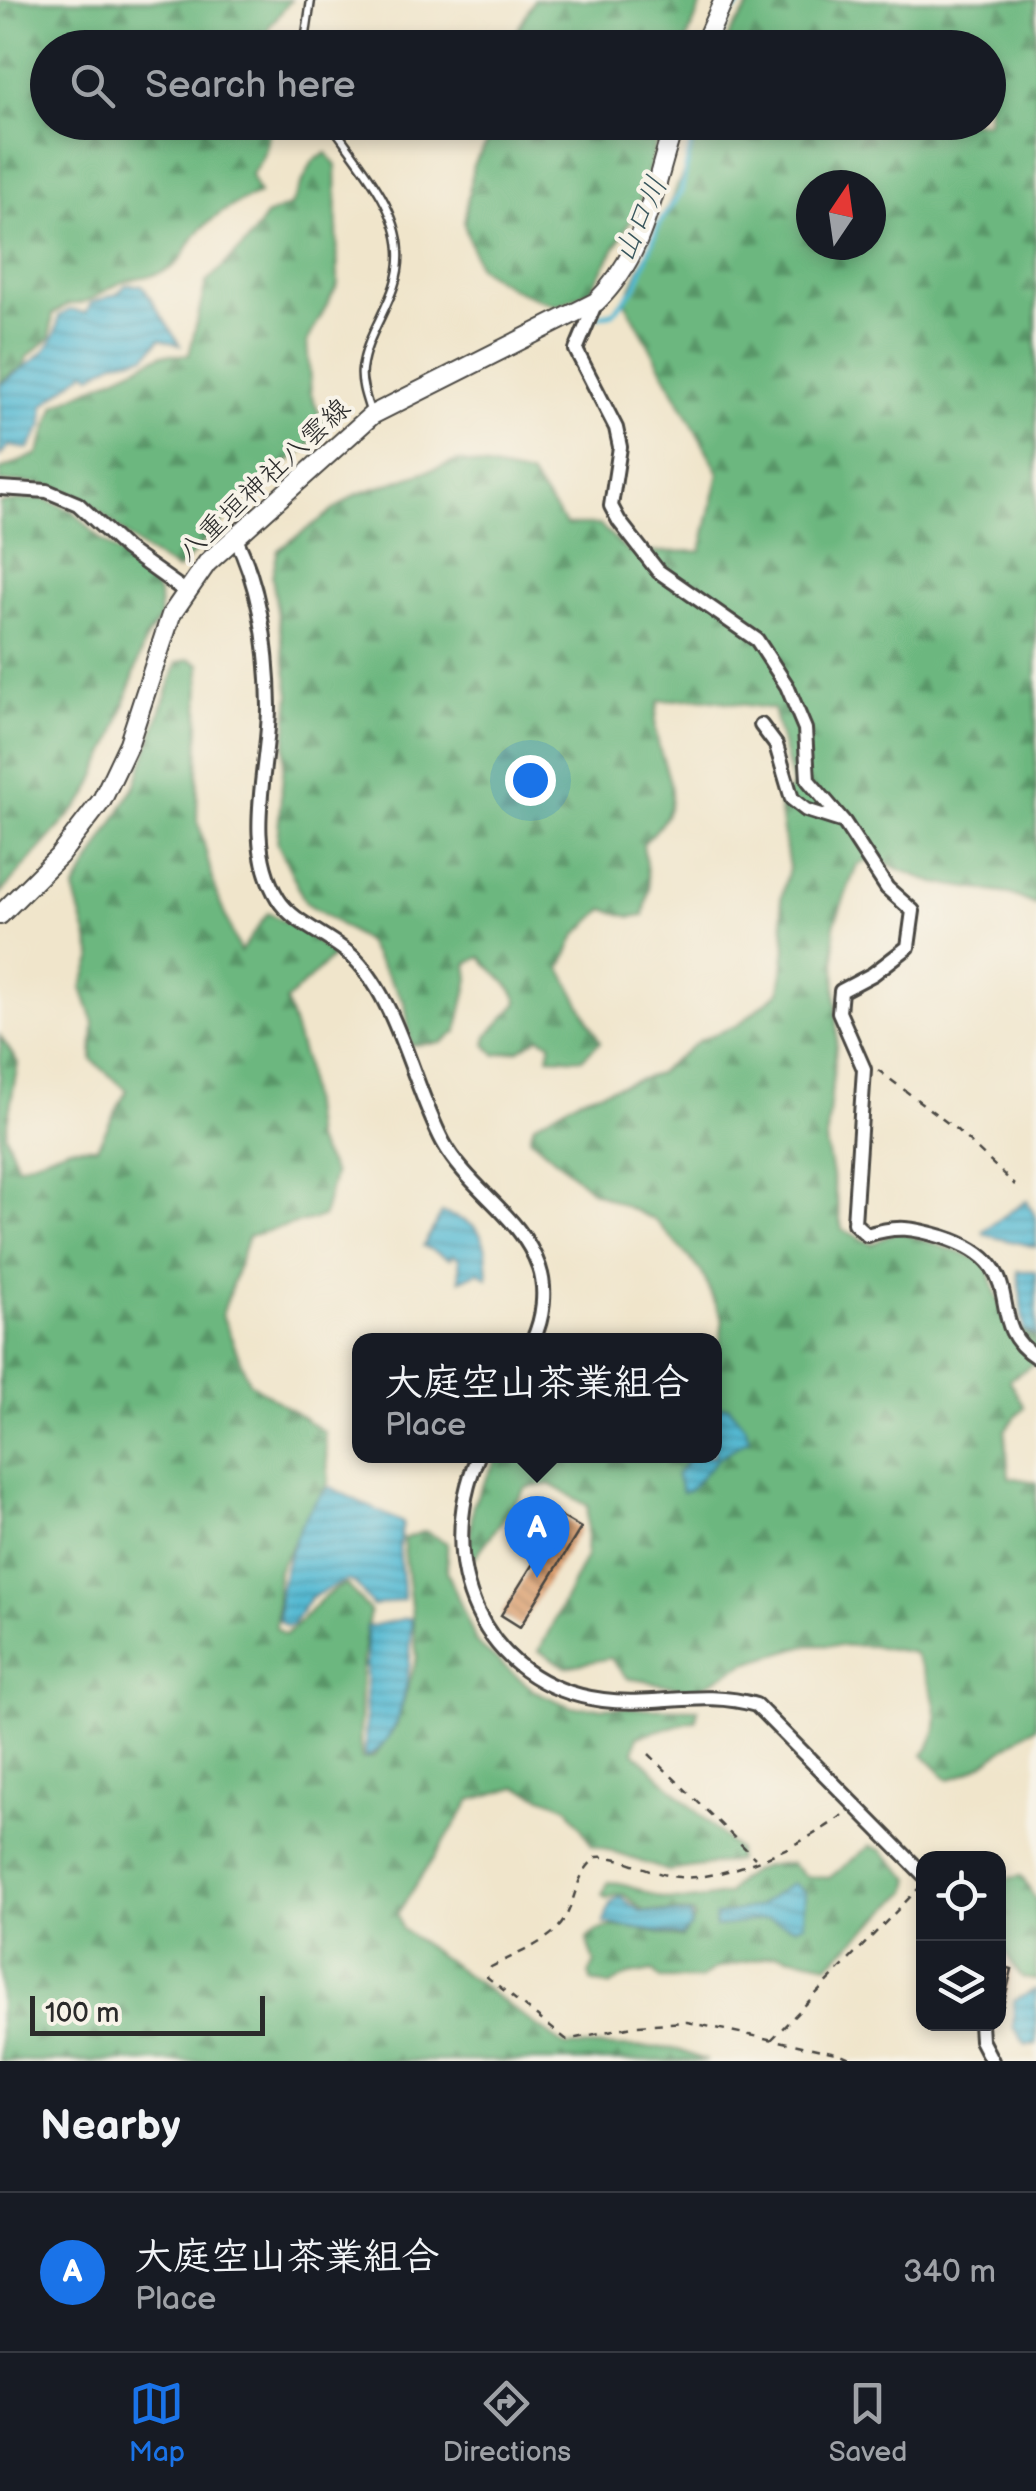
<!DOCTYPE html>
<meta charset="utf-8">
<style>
:root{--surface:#171b24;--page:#242831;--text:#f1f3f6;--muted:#9ea1a6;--line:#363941;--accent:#1a73e8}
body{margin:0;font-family:"Balsamiq Sans","Klee One",sans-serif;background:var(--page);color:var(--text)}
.controls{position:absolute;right:30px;bottom:30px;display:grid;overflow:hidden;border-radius:20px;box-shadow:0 5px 15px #0003}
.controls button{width:90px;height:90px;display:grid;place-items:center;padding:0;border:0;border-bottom:2px solid var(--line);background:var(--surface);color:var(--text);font:50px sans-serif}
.compass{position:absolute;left:796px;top:170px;width:90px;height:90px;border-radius:50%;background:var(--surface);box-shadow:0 5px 15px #0003;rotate:13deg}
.scale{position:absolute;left:30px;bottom:25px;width:235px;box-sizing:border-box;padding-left:10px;border:5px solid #2b2b2b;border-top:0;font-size:28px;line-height:35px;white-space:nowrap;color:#2b2b2b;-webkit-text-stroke:8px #f7f3e8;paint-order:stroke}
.you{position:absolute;left:530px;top:780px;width:35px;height:35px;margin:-25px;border:8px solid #fff;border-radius:50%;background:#1a73e8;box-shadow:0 0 0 15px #1a73e833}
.badge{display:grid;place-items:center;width:65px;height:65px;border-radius:50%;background:var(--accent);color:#fff;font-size:32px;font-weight:700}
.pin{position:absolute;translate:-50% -82px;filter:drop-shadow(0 2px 5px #0008)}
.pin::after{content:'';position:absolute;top:52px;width:35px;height:30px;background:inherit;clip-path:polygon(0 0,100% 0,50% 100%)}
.popup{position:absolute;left:352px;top:1333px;width:370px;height:130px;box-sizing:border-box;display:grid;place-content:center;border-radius:20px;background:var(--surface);filter:drop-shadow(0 2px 8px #0005);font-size:32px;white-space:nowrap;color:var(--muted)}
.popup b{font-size:38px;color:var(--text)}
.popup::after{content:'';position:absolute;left:50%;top:100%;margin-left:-20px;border:20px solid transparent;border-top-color:var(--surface)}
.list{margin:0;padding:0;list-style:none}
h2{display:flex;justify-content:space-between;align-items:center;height:130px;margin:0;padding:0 40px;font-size:42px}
h2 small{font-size:32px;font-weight:400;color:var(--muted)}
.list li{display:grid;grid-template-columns:65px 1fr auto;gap:30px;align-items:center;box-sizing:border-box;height:160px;padding:0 40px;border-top:2px solid var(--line)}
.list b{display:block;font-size:38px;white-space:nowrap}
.list p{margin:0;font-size:32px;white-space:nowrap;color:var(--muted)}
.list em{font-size:32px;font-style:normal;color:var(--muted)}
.icon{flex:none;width:55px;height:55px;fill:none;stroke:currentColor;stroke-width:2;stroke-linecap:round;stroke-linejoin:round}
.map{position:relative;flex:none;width:1036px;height:2061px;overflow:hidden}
.search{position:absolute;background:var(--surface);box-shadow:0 5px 15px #0003;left:30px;right:30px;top:30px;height:110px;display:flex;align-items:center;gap:25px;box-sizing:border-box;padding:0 35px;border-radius:55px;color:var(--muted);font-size:38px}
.sheet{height:290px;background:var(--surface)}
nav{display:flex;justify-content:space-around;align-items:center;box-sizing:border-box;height:140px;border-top:2px solid var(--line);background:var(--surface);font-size:28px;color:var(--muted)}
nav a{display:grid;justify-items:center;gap:5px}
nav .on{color:var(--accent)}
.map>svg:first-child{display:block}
.forest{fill:url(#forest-firs);stroke:#4c7155;stroke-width:2.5;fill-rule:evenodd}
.water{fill:url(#water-rules);stroke:#40727f;stroke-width:2.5}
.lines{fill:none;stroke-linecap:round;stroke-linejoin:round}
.stream{stroke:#55bad3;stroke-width:5}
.building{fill:url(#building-back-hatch)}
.service-casing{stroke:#494743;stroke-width:11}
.minor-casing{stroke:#494743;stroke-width:18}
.secondary-casing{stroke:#494743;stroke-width:22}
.path{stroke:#494743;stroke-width:2.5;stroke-dasharray:8 8;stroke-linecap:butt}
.service{stroke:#fff;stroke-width:6}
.minor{stroke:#fff;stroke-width:12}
.secondary{stroke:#fff;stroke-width:18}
.labels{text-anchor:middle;stroke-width:8;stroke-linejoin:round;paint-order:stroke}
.street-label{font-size:28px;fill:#2b2b2b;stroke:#f7f3e8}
.water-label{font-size:30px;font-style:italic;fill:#38565d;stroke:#f7f3e8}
</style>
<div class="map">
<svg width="1036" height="2061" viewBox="0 0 1036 2061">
<defs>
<pattern id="forest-firs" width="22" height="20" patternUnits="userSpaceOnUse" patternTransform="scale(2.5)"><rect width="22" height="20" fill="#6cb77f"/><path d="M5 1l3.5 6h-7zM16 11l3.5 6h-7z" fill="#599568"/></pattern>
<pattern id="water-rules" width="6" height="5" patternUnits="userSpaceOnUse" patternTransform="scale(2.5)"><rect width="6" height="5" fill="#55bad3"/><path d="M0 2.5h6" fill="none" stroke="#4797ab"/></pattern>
<pattern id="building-back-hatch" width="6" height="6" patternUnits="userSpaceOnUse" patternTransform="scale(2.5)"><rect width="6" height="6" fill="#d99966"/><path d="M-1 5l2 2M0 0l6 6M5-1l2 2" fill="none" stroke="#b07d54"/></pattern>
</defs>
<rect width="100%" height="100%" fill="#f7f3e8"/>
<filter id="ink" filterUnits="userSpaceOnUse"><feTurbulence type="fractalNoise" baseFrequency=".01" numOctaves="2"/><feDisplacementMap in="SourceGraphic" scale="20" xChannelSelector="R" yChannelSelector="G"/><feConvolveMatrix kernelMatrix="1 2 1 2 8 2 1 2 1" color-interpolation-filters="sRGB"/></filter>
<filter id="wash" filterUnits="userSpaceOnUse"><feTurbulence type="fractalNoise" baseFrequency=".0048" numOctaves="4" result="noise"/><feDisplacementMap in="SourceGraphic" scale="40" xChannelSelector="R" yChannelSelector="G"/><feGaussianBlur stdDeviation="2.25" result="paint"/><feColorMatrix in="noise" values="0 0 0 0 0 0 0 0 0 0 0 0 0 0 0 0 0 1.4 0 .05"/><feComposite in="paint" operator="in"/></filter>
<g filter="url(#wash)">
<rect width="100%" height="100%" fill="#f0e5cb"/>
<path class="forest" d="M0,0h291l-22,27 -4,20 -217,1v74h219c6,20 -5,37 -16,53l8,19c-24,8 -49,24 -65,43 -6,8 -10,19 -17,26 -17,16 -41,12 -59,21 -17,8 -31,22 -49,20l-16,10 -3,24 -23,19 -5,13 -8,1 -14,13z
M534,0h169l-19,47h-176z
M754,0h282v905l-26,-11 -75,-11 -62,-24 -16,6 -23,60 3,112 -11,106 16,86 30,15 25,-13 90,31c9,32 13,64 49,76v24l-27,18 15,27 -19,23 4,47 27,5v245c-32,17 -57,48 -89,52l-24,-24c27,-29 8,-71 -9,-102l-40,-7 -68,-1 -60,18 -51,27 -68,-12 -17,-20 -44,9 -27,-16 47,-95 2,-50 -38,-22 -24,4 -51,69 -7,-1 5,-52 25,-48h216l1,-82 8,-54 -22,-49 -46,-51 -63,-29 -62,-54 4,-13 46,-26 77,-24 43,-34 38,-15 42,-34 6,-43 -5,-49 8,-31 -11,-68 15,-13 -20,-78 -73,-11 -41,3c-19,59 47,88 -16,142l6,46 -5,26 -13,2 -27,-8 -28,26 -15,33 39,74 -18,17 -34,-2 3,-14 -12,-6 -20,13 -23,5 -11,-11 3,-9 30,-32c-3,-18 -26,-30 -37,-46l-14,7 2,15 -12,53 -16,11 -30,2 -6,-42 -40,-62 -60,-39 -28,-60 13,-147 -18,-119 6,-26 77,-55 103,-34 72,15 36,49h34l29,28 72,-2 18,-78 -94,-172 62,-136 14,-42 287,-1v-74l-263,-1 5,-14zM811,185h60v60h-60z
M500,123h162l-23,82 -48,85 -34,16 -44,-17 -35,-22 -14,-43 9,-59z
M327,153l9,12 2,119 -31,58 4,52 16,37 -80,65 -69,74c-77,-36 -76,-94 -178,-87v-13l38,-16 18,-49 105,-50h28l17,-72 41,-40 19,-27 25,-11 22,-44z
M43,498l30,13 29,30 46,34 11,20 1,23 -15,22 -30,94 -28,62 -87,98v-391z
M189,659l11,5 -3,152 19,77 24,59 28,-39 35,18 30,25 -47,45 19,62 9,77 20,34 -11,43 -75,19 -26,79 27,67 75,50 5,49 -51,89 -2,58 9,7c23,-19 33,-39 61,-51l24,27c-9,42 -10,90 -10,135l2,13 12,-2 22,-31 21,-69 -14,-118 22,-8 22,12v28l30,73 58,47 36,16 127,2 -2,11 -59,16 -3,16 103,98v11l-69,10 -76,-26 -24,-38 -51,-20 -46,13 -74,114 5,15 163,117 108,2 34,13h-707v-1025l18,27 -13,71 13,32 52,-19h27l30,-57 -35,-30 2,-37 -12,-35 11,-31 -19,-67 62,-106 41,-121z
M870,1846l11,4 30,29 -3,12 -79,73 -52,-10 -62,15 -14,10h-41l-7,-8 -24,4 -20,11 -17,-5 -3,-7 6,-11 -8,-24c24,-25 64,-4 95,-1l13,-20 -3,-5 -48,-2 -21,-17 -17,4 -3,-4 5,-12c23,0 34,11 54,16 22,5 45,0 66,-4 15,-24 35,-30 63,-31l14,13 24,2z
M1021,1876l15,24v80l-14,-2 -23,-35 5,-64z"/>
<path class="water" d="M126,285h16l38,60 -20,-6 -14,17 -30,5 -24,14 -6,-4 -42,34 -1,20 -14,24 -20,-3 -9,10v-71c25,-21 56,-30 59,-69l11,-6 16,3 5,-10 26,-9z
M1027,1200l9,19v28l-51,-12 -2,-4z
M442,1213c33,9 44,18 45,50 0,5 2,10 0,15l-8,-6 -19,8 -1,-22 -7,-4 -2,5 -27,-13z
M1018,1271h18v65l-12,-6z
M721,1406l8,1 17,21 3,11 -31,19 -29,32 -7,2 -6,-17 15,-19h23l1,-43z
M329,1487l74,36 -4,23 5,53 -31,7 -18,-23 -8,-3 -37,18 -18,27 -6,1 -7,-5c-3,-39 19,-108 50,-134z
M407,1618l4,1c1,39 -4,121 -46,139l2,-131z
M792,1883l13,9 -1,32 -9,3 -27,-9 -53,9v-11l42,-9z
M620,1897l21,15 50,3v11l-10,10 -77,-13 6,-19z
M1036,1989v55l-10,1 -13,-18 1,-26z"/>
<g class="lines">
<path class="stream" d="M715,48l14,-32 16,-16
M599,316l14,-3 23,-27 23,-62 22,-32 15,-70"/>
</g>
<g id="blocks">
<path class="building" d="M547,1508l34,20 -61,99 -19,-12 46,-74 -15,-9z
M998,1965l14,4 -9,37 -5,-1z"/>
</g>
</g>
<g filter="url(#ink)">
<use href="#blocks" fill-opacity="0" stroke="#494743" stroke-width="2.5"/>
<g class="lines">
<defs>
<path id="service" d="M304,48l7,-48
M330,122c25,37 67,82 69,129 3,44 -32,77 -37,118 -2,14 5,32 9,45"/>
<path id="minor" d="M596,302l-20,48 40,78 4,19 -9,59 8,15 39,50 99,69 30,46 18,43 3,51 36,42
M0,488l47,3 31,13 48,45 59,42
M235,537c25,49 33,113 34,169 0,63 -27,135 9,193 15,25 56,38 77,60 43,43 59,129 88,183 26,48 78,73 96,125 8,23 4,52 -6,73
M761,725l15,20 16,54 14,11 38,12 43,66 26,23 -5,36 -35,27 -32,17 -2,21 25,57 -10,154 13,12c30,-10 46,-7 76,2 93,29 36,84 93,120
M478,1456c-45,106 2,228 125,244 51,7 102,-11 153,5l168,170
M980,2024l1,16 11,21"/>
<path id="secondary" d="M702,48l22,-48
M0,915l59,-59 43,-56 27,-57 42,-128 36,-52 165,-148 224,-113c51,-49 57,-116 79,-180"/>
</defs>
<use href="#service" class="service-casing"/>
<use href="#minor" class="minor-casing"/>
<use href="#secondary" class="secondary-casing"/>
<path class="path" d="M878,1070l79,60 58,55
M649,1754l106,104
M843,1815c-35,27 -119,67 -164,62 -29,-2 -54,-22 -82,-20 -22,17 -20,41 -33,63 -13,22 -51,35 -73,47l-4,10 80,63 70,-15 50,-3 154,32 16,7
M771,2040l148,-152"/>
<use href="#service" class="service"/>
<use href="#minor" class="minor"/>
<use href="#secondary" class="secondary"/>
</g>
</g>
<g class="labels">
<g class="street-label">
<text transform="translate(263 479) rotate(-43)" y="10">八重垣神社八雲線</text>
</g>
<g class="water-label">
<text transform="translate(640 219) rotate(-66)" y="10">山口川</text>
</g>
</g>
</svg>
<div class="controls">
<button><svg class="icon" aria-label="locate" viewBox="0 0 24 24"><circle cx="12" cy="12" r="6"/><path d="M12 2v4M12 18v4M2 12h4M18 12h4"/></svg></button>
<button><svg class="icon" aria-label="layers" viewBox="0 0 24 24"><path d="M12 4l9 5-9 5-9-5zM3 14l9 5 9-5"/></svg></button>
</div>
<svg class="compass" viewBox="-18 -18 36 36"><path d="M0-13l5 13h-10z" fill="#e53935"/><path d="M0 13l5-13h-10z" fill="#9ea1a6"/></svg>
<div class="scale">100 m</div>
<div class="you"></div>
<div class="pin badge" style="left:537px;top:1578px">A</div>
<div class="popup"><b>大庭空山茶業組合</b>Place</div>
<div class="search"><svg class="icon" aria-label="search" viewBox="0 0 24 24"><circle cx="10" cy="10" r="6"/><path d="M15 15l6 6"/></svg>Search here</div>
</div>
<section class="sheet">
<h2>Nearby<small></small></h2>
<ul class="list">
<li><span class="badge">A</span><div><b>大庭空山茶業組合</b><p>Place</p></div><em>340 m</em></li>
</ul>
</section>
<nav>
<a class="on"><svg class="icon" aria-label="map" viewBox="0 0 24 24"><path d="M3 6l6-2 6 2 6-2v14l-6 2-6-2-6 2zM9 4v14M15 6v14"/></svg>Map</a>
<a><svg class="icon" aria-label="directions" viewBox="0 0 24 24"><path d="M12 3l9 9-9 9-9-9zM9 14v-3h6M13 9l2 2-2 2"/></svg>Directions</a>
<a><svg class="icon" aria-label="saved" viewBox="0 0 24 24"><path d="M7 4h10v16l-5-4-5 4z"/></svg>Saved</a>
</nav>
